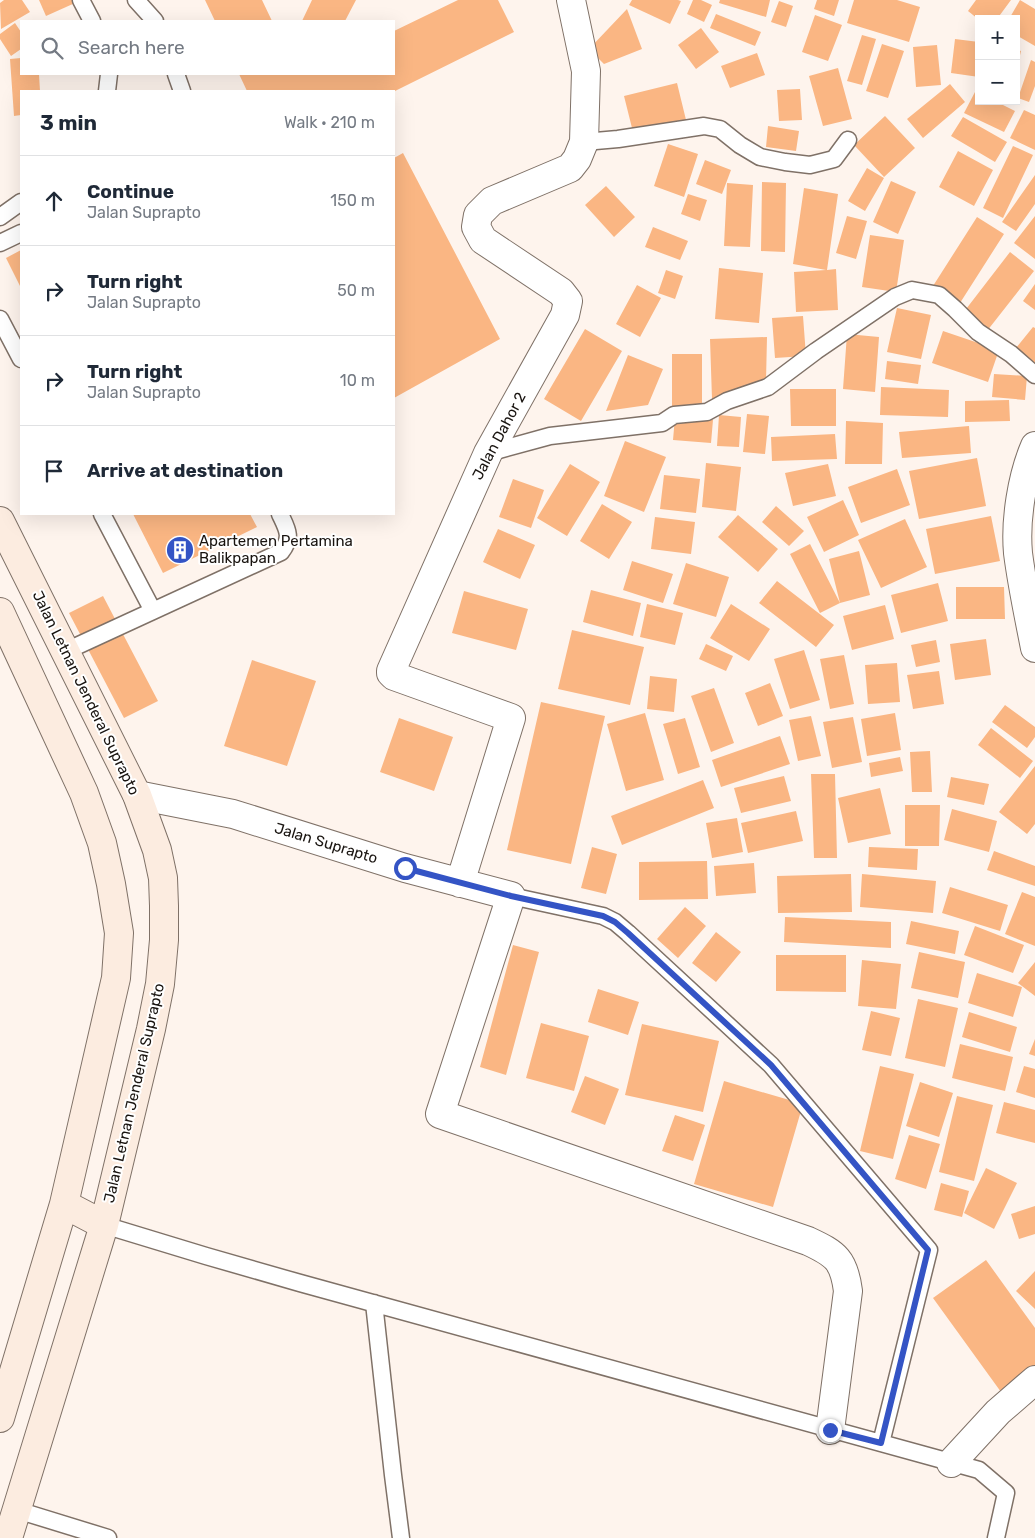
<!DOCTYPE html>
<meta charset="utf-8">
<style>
:root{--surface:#fff;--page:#f6f6f7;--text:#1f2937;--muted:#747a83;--line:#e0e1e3}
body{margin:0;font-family:Rubik,sans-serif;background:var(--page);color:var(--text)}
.controls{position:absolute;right:15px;top:15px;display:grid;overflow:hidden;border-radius:0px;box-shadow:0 5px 20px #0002}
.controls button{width:45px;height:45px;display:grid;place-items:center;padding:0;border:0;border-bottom:1px solid var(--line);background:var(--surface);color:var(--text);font:25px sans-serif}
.stop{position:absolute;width:15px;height:15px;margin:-11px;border:4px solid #3454c5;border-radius:50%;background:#fff}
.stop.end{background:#3454c5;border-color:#fff;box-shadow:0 1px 5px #0008}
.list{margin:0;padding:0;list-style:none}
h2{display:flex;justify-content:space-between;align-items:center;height:65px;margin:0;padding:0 20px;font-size:21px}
h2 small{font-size:16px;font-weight:400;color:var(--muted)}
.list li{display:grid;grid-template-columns:32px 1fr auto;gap:15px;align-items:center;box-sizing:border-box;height:90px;padding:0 20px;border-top:1px solid var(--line)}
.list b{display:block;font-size:19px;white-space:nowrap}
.list p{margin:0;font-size:16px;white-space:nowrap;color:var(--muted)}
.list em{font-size:16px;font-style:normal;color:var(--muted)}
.icon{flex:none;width:28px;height:28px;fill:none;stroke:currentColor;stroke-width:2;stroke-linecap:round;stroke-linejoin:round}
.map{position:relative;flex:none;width:1035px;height:1538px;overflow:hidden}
.search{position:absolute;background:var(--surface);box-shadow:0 5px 20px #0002;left:20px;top:20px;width:375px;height:55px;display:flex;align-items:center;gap:12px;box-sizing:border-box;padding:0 18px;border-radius:0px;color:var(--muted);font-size:19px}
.panel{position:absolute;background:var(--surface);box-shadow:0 5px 20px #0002;left:20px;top:90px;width:375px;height:425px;border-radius:0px}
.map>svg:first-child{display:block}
.building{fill:#fab683}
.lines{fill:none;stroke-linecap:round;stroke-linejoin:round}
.service-casing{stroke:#7f7167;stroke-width:19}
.minor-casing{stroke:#7f7167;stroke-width:30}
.secondary-casing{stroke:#7f7167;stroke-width:30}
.service{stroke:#fff;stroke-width:16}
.minor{stroke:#fff;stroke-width:28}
.secondary{stroke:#fcece0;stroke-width:28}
.route{stroke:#3454c5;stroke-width:6}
.labels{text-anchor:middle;stroke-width:4;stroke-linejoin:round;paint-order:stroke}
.street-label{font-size:15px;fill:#191410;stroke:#fff}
.poi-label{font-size:15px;fill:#191410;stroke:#fff;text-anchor:start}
</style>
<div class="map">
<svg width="1035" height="1538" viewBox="0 0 1035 1538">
<rect width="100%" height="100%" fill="#fef4ed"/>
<path class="building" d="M4,0h18l8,12 -29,17 -1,-26z
M39,0h35l1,3 -29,13z
M205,0h57l10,21h-57z
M312,0h44l-11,21h-43z
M458,0h40l16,32 -119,59h-148l-8,-17h155v-43z
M632,0h46l3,1 -11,23 -41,-19z
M693,0h8l11,5 -8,17 -17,-8z
M720,0h50l-4,17 -47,-14z
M817,0h22l-5,16 -20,-7z
M854,0h43l23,7 -11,35 -62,-19z
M976,0h35l-14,19h-19l-10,-8z
M1020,0l15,9v37l-19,-11v-16h-7z
M779,1l14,5 -7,21 -15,-5z
M627,9l15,40 -38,15 -15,-15z
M716,14l45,18 -6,14 -45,-18z
M815,15l27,10 -14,36 -26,-9z
M15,23l6,9v17l-10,7 -11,-17v-5z
M701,28l18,24 -23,17 -18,-24z
M862,35l14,4 -14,46 -15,-4z
M955,39l24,3v35l-28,-4z
M882,44l22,7 -16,47 -22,-7z
M937,45l4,40 -25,2 -3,-40z
M1016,49l5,2 -4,17h-1z
M757,53l8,22 -35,13 -9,-22z
M21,58v16h18l1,17h-19v24l-7,1 -4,-57z
M1031,60l4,2v24l-6,16 -11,-4z
M838,68l14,51 -29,7 -14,-50z
M677,83l10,41 -53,12 -10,-40z
M950,84l15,18 -42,36 -16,-19z
M800,89l2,31 -23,1 -2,-31z
M975,92l4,2v7h16l20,10 -11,21 -40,-19z
M1024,110l11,5v35l-25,-12z
M885,116l30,32 -31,29 -30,-32z
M963,117l44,25 -12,20 -44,-26z
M768,126l31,5 -3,20 -30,-4z
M668,144l30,10 -14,43 -30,-11z
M1013,146l20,9 -30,63 -20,-10z
M958,151l35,19 -19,36 -35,-19z
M403,153l97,186 -106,59v-240z
M705,160l26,10 -9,24 -26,-10z
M867,168l17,10 -19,33 -17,-10z
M1035,175v29l-19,27 -14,-9z
M891,181l25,11 -18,42 -25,-12z
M762,182l24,1 -1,69 -24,-1z
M727,183l26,2 -3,62 -26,-1z
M606,186l29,31 -21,20 -29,-32z
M804,188l34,6 -11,76 9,-1 2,41 -42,2 -2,-40 32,-2 -33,-6z
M688,194l19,6 -7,21 -19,-7z
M847,216l20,5 -11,38 -20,-6z
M1035,216v43l-21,-16z
M977,217l27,17 -44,69 -27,-17z
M653,227l35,14 -8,19 -35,-13z
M870,235l34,5 -8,52 -34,-5z
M21,250v38l-15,-30z
M1010,252l24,19 -47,60 -24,-18z
M719,268l44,5 -4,50 -44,-4z
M666,270l17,6 -8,23 -17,-6z
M1035,284v26l-12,-9z
M637,285l24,13 -21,39 -24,-13z
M897,308l34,7 -10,44 -34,-7z
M803,316l3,40 -31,2 -3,-40z
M1033,327l2,1v36l-19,-16z
M585,329l37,22 -41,70 -37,-22z
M943,331l56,19 -11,32 -56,-19z
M847,334l32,3 -4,55 -32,-3z
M767,337l-1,44 -54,18 -2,-60z
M672,354h30v57h-30z
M628,355l35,14 -15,36 -42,6z
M887,361l34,4 -3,19 -33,-5z
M994,374l33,2 -2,24 -33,-3z
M881,387l68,3 -1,27 -68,-2z
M790,389h46v37h-45z
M1009,400l1,21 -45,1v-21z
M747,414l22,2 -4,38 -22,-2z
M719,415l22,2 -2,30 -22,-1z
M675,417l38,3 -2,23 -38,-3z
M846,421l37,2 -1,41h-37z
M969,426l2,27 -69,5 -3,-26z
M835,434l2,25 -65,2 -1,-24z
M625,441l41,16 -22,55 -40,-16z
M977,458l9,48 -67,13 -10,-48z
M706,463l35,4 -5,44 -34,-4z
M570,464l30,18 -33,54 -30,-18z
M828,464l8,32 -43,10 -8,-33z
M897,469l13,36 -49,18 -13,-36z
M664,475l36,4 -4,34 -36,-4z
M513,479l31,11 -13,38 -32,-11z
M843,500l16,35 -35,17 -17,-35z
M602,504l30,18 -23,37 -29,-18z
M776,506l28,25 -15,15 -27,-24z
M133,514h117l7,13 -94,46z
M738,515l40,34 -20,23 -40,-35z
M991,516l9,45 -65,13 -9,-45z
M655,517l40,5 -4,32 -40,-5z
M905,519l22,48 -46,21 -23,-48z
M498,529l37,16 -15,34 -37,-17z
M810,544l30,59 -20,10 -30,-59z
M859,551l11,44 -30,8 -11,-44z
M632,561l41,13 -10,29 -40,-13z
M686,563l43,14 -13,40 -43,-13z
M777,581l57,44 -18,22 -57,-44z
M938,583l10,38 -47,12 -10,-38z
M956,587h48l1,32h-49z
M591,590l50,13 -8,33 -50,-14z
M464,591l64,18 -12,41 -64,-17z
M103,596l55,105 -34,17 -55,-105z
M647,604l36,9 -8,32 -35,-8z
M731,604l39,25 -21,32 -39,-23z
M885,605l9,34 -42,11 -9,-34z
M572,630l72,17 -14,58 -72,-16z
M986,639l5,36 -36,5 -5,-36z
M936,640l4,22 -24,5 -5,-22z
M706,644l27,12 -7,15 -27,-12z
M804,650l16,50 -30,9 -16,-50z
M844,655l10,49 -24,5 -10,-50z
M252,660l64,21 -29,85 -63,-20z
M897,663l3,39 -32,2 -3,-39z
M939,671l5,33 -31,5 -6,-34z
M650,676l27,3 -3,33 -27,-3z
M770,683l13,33 -25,10 -13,-33z
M714,688l20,55 -23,9 -20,-56z
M541,702l64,14 -34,148 -64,-14z
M1005,705l30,22v10l-8,11 -35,-26z
M645,713l19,67 -38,11 -19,-67z
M895,713l6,37 -34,6 -6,-37z
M811,716l10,40 -23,5 -9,-41z
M853,717l9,45 -30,6 -9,-46z
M399,718l54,19 -19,54 -54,-19z
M685,718l15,49 -22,7 -15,-50z
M991,728l42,33 -13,17 -42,-33z
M780,736l10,28 -69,23 -9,-27z
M930,751l2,41h-20l-2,-40z
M900,757l3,14 -32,6 -2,-14z
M1035,766v58l-8,10 -28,-22z
M811,774h24l2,84h-23z
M784,776l7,25 -50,12 -7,-25z
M951,777l38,7 -5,21 -37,-8z
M703,780l11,28 -92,37 -11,-29z
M880,788l11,46 -43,9 -10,-45z
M905,805h35l-1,41h-34z
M952,809l45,12 -8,31 -45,-12z
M796,811l7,30 -55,12 -7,-30z
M737,818l6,34 -31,6 -6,-35z
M592,847l25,7 -11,40 -25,-6z
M869,847l49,2 -1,21 -49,-3z
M994,851l41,15v20l-48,-16z
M707,861l1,38 -69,1v-38z
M754,863l2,30 -40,3 -2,-30z
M851,874l1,38 -74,1 -1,-37z
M862,874l74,7 -3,32 -73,-6z
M950,887l58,18 -8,26 -58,-18z
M1022,892l13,5v49l-30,-12z
M685,907l21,19 -28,32 -21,-19z
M785,917l106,5v26l-107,-6z
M911,921l48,10 -4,23 -49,-10z
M975,926l49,19 -11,28 -49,-18z
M716,932l25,20 -25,30 -24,-19z
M513,945l26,7 -33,123 -26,-8z
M919,952l46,10 -7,36 -47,-10z
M776,955h70v37l-70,-1z
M862,960l39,4 -5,45 -38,-3z
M1035,962v34l-17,-13z
M977,973l45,14 -9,30 -45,-14z
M598,989l41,13 -11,33 -40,-13z
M918,999l40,9 -13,59 -40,-9z
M871,1011l29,7 -9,38 -29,-6z
M969,1012l48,15 -7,25 -48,-15z
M541,1023l48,13 -15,55 -48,-13z
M642,1024l77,17 -16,71 -78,-17z
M1035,1039v17l-6,-2z
M960,1044l53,13 -8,34 -53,-13z
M880,1066l34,8 -21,85 -33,-8z
M1024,1066l11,3v29l-19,-6z
M585,1076l34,13 -14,36 -34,-13z
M724,1081l79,23 -30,103 -79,-23z
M920,1082l33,11 -14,44 -33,-11z
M957,1096l36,9 -19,76 -35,-9z
M1004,1102l31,8v33l-39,-10z
M675,1115l30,10 -12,36 -31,-10z
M909,1135l31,9 -14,45 -31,-10z
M986,1168l31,15 -23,46 -30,-16z
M941,1183l28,8 -7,26 -28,-7z
M1035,1206v28l-16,5 -8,-25z
M986,1260l49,68v40l-34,24 -68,-94z
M1035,1271v38l-19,-18z"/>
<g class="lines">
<defs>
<path id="service" d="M81,0l11,21
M136,0l19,21
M176,74l6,17
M107,91l2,-17
M584,142l34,-3 86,-13 16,3 20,16 20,12 25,5 25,3 24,-6 14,-19
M0,217l21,-15
M0,243l21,-10
M0,319l21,40
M488,453l62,-17 112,-13 12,-8 33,-3 20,-11 41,-14 48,-36 79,-54 17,-7 27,5 16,14 23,23 33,22 24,21
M102,514l51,97
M66,651l215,-99c12,-15 6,-23 -1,-38
M511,896l92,20 12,6 13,11 143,132 158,185 -48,193
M104,1225l102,31 94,27 679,187 27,23 -10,45
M374,1303l19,172 8,63
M17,1510l91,28"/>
<path id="minor" d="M1035,446c-13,30 -20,74 -17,107 4,32 11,64 17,95
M137,795l96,19 172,54 106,28 -71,218 368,127c28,13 36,19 40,50l-18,139
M460,883l51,-165 -117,-42 -3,-3v-2l97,-218 77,-138 3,-14 -7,-9 -78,-52 -7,-13 2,-12 14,-14 78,-33 7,-9 7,-17 2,-71 -15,-71
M951,1463l47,-51 37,-32"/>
<path id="secondary" d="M0,521l137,274 20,55 6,28 1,28v34l-4,44 -9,45 -47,196 -96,313
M0,612l84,181 18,50 9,41 8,49 -3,45 -52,226 -64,214
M64,1204l40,21"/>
</defs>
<use href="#service" class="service-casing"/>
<use href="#minor" class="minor-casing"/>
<use href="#secondary" class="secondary-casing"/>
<use href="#service" class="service"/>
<use href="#minor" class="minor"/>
<use href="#secondary" class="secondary"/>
</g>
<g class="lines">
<path class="route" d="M405,868l106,28 92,20 12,6 13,11 143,132 157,185 -47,193 -51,-13"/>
</g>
<defs>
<symbol id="building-disc" viewBox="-11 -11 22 22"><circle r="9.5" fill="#3454c5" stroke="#fff"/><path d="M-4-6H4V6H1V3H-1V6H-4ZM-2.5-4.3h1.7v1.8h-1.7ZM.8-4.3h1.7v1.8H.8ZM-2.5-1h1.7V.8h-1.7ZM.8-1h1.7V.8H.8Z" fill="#fff"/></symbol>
</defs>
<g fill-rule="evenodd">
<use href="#building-disc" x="164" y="534" width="32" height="32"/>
</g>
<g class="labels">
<g class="street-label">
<text transform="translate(499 436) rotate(-62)" y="5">Jalan Dahor 2</text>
<text transform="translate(86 693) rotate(64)" y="5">Jalan Letnan Jenderal Suprapto</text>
<text transform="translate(326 843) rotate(17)" y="5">Jalan Suprapto</text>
<text transform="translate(134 1093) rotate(-77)" y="5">Jalan Letnan Jenderal Suprapto</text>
</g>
<g class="poi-label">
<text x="199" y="546">Apartemen Pertamina<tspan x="199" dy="17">Balikpapan</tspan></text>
</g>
</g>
</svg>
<div class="controls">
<button>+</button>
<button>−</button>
</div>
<div class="stop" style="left:405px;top:868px"></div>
<div class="stop end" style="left:830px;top:1430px"></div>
<div class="search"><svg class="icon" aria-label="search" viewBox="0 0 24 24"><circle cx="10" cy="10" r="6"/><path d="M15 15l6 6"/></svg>Search here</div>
<section class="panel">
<h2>3 min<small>Walk · 210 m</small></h2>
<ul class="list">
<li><svg class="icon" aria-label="ahead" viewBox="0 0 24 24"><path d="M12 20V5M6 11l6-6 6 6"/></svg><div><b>Continue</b><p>Jalan Suprapto</p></div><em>150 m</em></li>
<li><svg class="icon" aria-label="right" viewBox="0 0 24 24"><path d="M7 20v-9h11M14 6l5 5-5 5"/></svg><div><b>Turn right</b><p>Jalan Suprapto</p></div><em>50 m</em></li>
<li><svg class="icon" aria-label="right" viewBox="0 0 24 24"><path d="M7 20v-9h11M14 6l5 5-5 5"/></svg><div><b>Turn right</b><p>Jalan Suprapto</p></div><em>10 m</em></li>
<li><svg class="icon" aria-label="arrive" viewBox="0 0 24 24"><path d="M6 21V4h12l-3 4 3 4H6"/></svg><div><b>Arrive at destination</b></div></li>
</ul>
</section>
</div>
